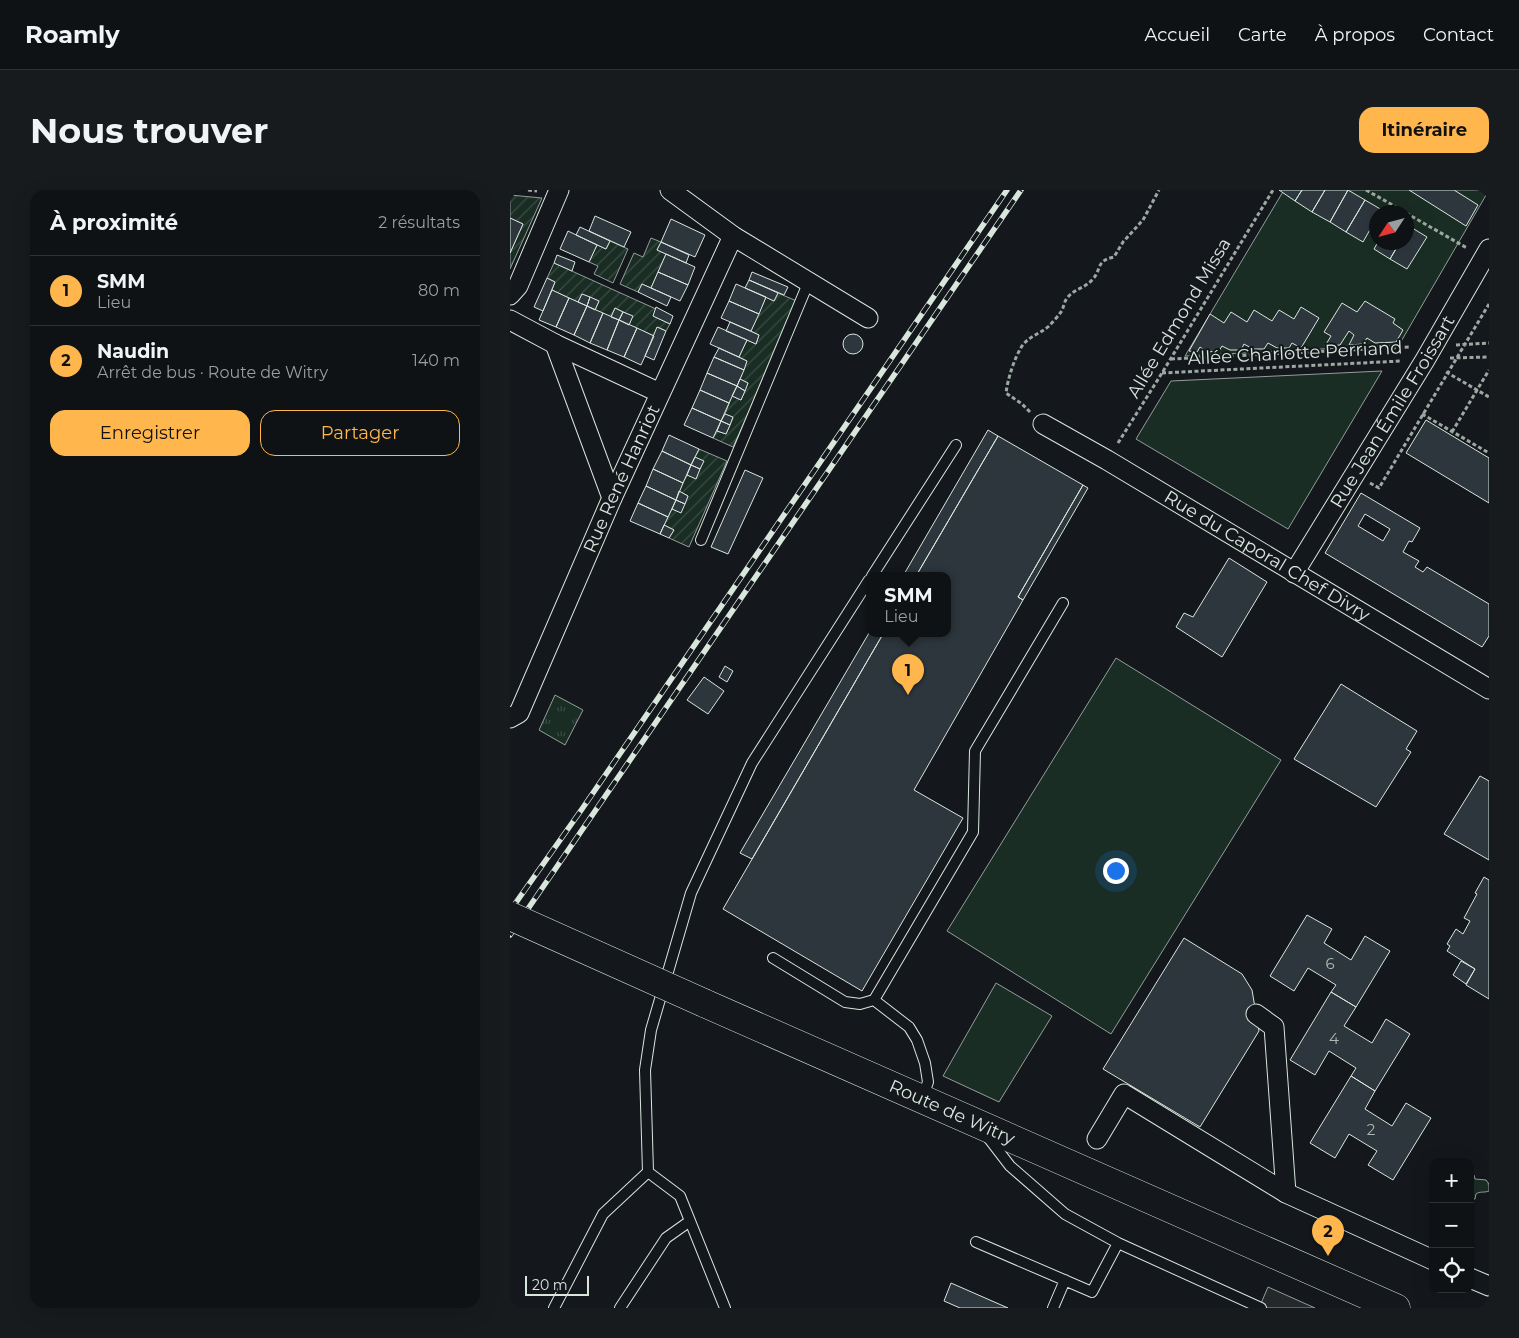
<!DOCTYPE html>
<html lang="fr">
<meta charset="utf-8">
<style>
:root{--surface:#0f1215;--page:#181b1e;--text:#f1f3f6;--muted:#9b9ea0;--line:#2f3234;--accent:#ffb74d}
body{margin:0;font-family:Montserrat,sans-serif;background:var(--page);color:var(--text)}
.controls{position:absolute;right:15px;bottom:15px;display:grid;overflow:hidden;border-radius:10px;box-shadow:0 5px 20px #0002}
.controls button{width:45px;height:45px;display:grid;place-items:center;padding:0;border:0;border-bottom:1px solid var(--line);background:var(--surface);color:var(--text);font:25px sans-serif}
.compass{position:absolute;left:859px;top:15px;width:45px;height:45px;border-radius:50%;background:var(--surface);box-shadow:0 5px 20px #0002;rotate:234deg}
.scale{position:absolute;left:15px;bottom:12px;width:64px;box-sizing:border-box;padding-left:5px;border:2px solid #d8e6dc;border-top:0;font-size:14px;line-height:18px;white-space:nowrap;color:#d8e6dc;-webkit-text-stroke:4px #14181c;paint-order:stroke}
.you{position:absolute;left:605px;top:680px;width:18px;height:18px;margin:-12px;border:4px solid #fff;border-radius:50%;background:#1a73e8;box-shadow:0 0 0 8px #1a73e833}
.badge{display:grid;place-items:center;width:32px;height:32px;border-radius:50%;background:var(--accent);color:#111;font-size:16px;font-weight:700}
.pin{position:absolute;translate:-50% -41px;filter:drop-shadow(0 1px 2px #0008)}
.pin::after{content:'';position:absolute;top:26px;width:18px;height:15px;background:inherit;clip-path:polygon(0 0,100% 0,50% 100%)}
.popup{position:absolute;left:356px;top:382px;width:85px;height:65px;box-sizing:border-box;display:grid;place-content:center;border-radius:10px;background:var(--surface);filter:drop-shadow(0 1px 4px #0005);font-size:16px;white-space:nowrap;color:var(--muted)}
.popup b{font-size:19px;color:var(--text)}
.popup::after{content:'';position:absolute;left:50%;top:100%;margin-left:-10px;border:10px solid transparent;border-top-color:var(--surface)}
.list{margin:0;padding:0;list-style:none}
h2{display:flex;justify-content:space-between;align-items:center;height:65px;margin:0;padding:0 20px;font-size:21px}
h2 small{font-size:16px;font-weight:400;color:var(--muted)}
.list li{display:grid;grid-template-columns:32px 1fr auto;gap:15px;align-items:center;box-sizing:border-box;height:70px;padding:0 20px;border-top:1px solid var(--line)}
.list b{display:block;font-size:19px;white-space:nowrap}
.list p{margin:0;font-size:16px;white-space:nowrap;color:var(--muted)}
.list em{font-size:16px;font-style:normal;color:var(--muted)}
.actions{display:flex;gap:10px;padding:15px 20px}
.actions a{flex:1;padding:11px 0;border:1px solid var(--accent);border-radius:15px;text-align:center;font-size:18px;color:var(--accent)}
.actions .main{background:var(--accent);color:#111}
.icon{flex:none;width:28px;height:28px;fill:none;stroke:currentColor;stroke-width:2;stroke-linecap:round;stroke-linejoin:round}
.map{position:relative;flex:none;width:979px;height:1118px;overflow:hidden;border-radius:15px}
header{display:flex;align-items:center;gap:30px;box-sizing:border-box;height:70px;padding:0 25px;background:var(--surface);border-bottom:1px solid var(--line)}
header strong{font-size:24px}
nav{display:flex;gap:28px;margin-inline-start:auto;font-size:18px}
.intro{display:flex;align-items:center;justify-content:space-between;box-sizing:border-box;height:120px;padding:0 30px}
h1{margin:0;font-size:35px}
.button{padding:12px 22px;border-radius:15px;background:var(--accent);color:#111;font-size:18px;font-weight:700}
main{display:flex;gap:30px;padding:0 30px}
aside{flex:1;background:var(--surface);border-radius:15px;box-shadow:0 5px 20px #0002}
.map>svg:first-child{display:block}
.grass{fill:#1a2d24;stroke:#939e99;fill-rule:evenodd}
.park{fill:url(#park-tufts);stroke:#939e99}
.garden{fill:url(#garden-furrows);stroke:#939e99}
.parking{fill:#24282b;stroke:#939e99}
.building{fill:#2c363c;stroke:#d8e6dc;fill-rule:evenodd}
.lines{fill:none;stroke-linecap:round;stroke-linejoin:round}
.lane-casing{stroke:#d8e6dc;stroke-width:12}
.street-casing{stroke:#d8e6dc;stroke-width:21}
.primary-casing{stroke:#d8e6dc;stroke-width:29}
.path{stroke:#9da8a2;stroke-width:3;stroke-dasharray:4 2.5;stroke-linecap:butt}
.lane{stroke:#14181c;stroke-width:10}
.street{stroke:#14181c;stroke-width:19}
.primary{stroke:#14181c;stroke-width:28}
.rail-casing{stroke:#d8e6dc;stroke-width:5.5}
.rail{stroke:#14181c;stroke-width:4;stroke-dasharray:11;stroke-linecap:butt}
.primary-bridge-casing{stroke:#d8e6dc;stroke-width:29;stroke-linecap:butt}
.primary-bridge{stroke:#14181c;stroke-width:28}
.labels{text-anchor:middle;stroke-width:4;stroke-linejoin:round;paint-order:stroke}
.number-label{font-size:15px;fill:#adbab4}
.street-label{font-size:18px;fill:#d8e6dc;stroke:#14181c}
</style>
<header>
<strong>Roamly</strong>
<nav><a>Accueil</a><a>Carte</a><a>À propos</a><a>Contact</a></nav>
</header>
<div class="intro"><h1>Nous trouver</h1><a class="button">Itinéraire</a></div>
<main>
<aside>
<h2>À proximité<small>2 résultats</small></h2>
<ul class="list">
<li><span class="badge">1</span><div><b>SMM</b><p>Lieu</p></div><em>80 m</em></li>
<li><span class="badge">2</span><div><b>Naudin</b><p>Arrêt de bus · Route de Witry</p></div><em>140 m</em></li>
</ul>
<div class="actions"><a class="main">Enregistrer</a><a>Partager</a></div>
</aside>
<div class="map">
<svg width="979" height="1118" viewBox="0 0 979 1118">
<defs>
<pattern id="park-tufts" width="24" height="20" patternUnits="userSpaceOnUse" patternTransform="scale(1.25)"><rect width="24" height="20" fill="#1a2d24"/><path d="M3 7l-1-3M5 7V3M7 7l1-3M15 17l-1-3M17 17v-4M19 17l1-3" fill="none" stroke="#3b4b43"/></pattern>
<pattern id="garden-furrows" width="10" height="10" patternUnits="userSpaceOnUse" patternTransform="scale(1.25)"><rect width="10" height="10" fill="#1a2d24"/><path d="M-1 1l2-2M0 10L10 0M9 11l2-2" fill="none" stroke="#3b4b43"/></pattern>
</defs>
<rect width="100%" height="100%" fill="#14181c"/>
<path class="grass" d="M774,0h205l-90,155 -214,11zM866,22h30v30h-30z
M872,181l-94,158 -152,-90 35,-58z
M606,468l165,102 -170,274 -164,-103z
M486,793l56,33 -53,86 -56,-26z"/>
<path class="park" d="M45,505l28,15 -18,35 -26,-15z
M964,985l1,4 11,1 3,4v7c-5,2 -9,0 -13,3l-1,5h-5v-23z"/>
<path class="garden" d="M0,5l32,3 -32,71v-16l13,-29 -13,-6z
M141,48l10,4 -4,8 9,4 -15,34 -9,-4 -4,8 -18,-8 14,-31 9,4z
M100,51l18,8 -15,34 -19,-9 4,-8 -9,-4 8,-17 9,4z
M44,73l102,46 -3,7 17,8 -4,7 -8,-4 -4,9 -25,-11 3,-9 -17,-8 -4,9 -16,-7 4,-9 -17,-7 -4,8 -26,-12 3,-8 -8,-4z
M268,103l21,9 -66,145 -20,-9 4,-7 9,3 7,-16 -8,-4 7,-18 9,4 7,-17 -8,-4 7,-18 -8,-4 8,-17 9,4 3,-9 -8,-4 15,-34 8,4z
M189,259l28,12 -38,86 -20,-9 5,-8 -10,-5 8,-16 9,3 7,-16 -9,-5 8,-16 9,3 7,-16 -8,-5z"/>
<path class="parking" d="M758,1097l47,21h-56z"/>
<path class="building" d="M769,0h23l-7,11z
M792,0h23l-13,22 -17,-11z
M815,0h23l-18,32 -18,-10z
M838,0l17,10 -19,32 -16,-10z
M899,0h45l24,15 -12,21z
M855,10l17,10 -1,2h-5v7l-13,23 -17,-10z
M85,26l36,16 -7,15 -35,-16z
M0,28l13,6 -13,29z
M161,29l34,16 -10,22 -34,-15z
M899,36l18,11 -20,32 -17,-10 10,-17h6v-11z
M70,37l30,14 -4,8 -30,-14z
M58,41l29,14 -8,17 -29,-13z
M151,52l28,13 -3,8 -29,-13z
M868,52h22l-10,17 -16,-10z
M156,64l29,13 -7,18 -30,-13z
M47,65l18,7 -3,9 -18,-8z
M148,82l30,13 -8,16 -29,-13z
M242,82l36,15 -4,8 -35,-15z
M37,88l8,4 -12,29 -9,-4z
M239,90l29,13 -4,8 -29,-13z
M132,94l29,13 -4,9 -29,-14z
M226,94l30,13 -7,17 -30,-13z
M42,100l17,8 -13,29 -17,-7z
M72,104l8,3 -3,9 -9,-4z
M80,107l9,4 -4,9 -8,-4z
M59,108l18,8 -13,29 -18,-8z
M219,111l30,13 -8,17 -30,-13z
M855,111l30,18 -2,4 10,7 -7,12 -21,1 -8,-5 -4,6 -14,1 5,-10 -5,-4 -9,14 -15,1 6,-10 -7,-4 18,-29 15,9z
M77,116l16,7 -13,30 -16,-8z
M146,117l17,9 -3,8 -17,-8z
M791,117l18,11 -18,30 -9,-5 -3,5h-12l-9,-5 -4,6h-11l-9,-5 -3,6h-11l-8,-4 -3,5 -12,1 -7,-5 -3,5 -8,-1 21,-37 14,9 7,-11 16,10 7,-12 18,11 7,-11 15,9z
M105,118l8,4 -4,8 -8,-3z
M113,122l10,4 -4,9 -10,-5z
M93,123l16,7 -12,30 -17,-7z
M109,130l18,8 -13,29 -17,-7z
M220,132l29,13 -3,9 -30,-13z
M147,137l9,4 -12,29 -9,-4z
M208,137l29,13 -8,17 -29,-13z
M127,138l17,8 -13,29 -17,-8z
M333 154a10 10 0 1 1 20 0a10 10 0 1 1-20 0Z
M209,158l28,13 -3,9 -30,-13z
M204,167l30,13 -7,16 -30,-13z
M197,183l30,13 -8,17 -29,-13z
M230,189l8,4 -3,8 -8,-5z
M227,196l8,5 -4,9 -9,-4z
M190,200l29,13 -8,18 -29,-13z
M182,218l29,13 -8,17 -29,-13z
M215,224l8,3 -3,8 -9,-4z
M916,230l63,38v45l-83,-50z
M211,231l9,4 -4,9 -9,-3z
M478,240l10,6 -82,140h-13z
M159,245l30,14 -8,16 -29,-14z
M488,246l85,49 -65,112 5,3 -109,190 49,28 -101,173 -139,-82 160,-275h64v-58h-31z
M152,261l29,14 -8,18 -30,-14z
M185,267l9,4 -4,8 -9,-4z
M181,275l9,4 -4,10 -9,-4z
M143,279l30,14 -7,17 -30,-14z
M235,280l18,8 -35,76 -17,-7z
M573,295l5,3 -65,112 -5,-3z
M136,296l30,14 -8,17 -30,-14z
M169,301l9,5 -3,8 -9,-4z
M851,303l59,35 -8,14 -3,-1 -6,11 16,9 -4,6 8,5 4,-5 62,37v32l-7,11 -157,-94zM855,324l25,15 -7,12 -25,-15z
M166,310l9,4 -4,9 -9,-4z
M128,313l30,14 -8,17 -30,-13z
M154,335l10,5 -5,8 -9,-4z
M719,368l38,24 -45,75 -46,-30 8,-14 9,4z
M359,443l14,1 -131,225 -12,-6z
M215,476l8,5 -6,11 -8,-5z
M194,487l20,14 -16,23 -21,-14z
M831,494l76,47 -11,18 5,3 -35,55 -82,-48z
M970,586l9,5v79l-45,-26z
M974,687l5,3v119l-23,-14 9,-16 -28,-18 3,-5 -3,-2 9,-15 7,5 7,-13 -6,-3 13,-24 -2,-1z
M797,725l25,14 -8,14 27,17 14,-24 25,15 -34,56 -25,-15 5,-7 -28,-17 -14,23 -24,-15z
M674,748l58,36 10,16 7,41 -59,96 -97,-58z
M951,771l14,8 -9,15 -13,-9z
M821,802l25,15 -12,19 28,17 14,-24 24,15 -35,57 -24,-15 5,-8 -27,-17 -14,24 -25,-15z
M841,886l24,15 -10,18 27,17 14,-23 25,15 -38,62 -25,-15 9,-14 -28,-17 -14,24 -25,-15z
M441,1093l57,25h-48l-16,-7z"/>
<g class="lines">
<defs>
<path id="lane" d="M191,350l108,-259
M362,386l84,-131
M263,768l72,44 15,2 14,-4 35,27 8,13 8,23 3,19 -6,17
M364,810l99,-168 2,-81 88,-148
M477,946l23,30 55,48 53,29 143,65
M138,982l-3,-102 6,-40 40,-137 61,-130 117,-183
M466,1052l116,50 26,-49
M44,1118l49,-94 45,-42 32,24 45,112
M110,1118l46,-70 24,-17
M543,1118l12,-28"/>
<g id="street">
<path d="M160,0l63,46 135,82"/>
<path d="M0,105l8,-9 41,-96"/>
<path d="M0,130l45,24 105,49"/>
<path d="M45,154l57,154"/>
<path id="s1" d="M533,234l64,36 382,229"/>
<path id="s2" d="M784,383l131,-213 64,-111"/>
<path id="s3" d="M0,528l9,-5 93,-215 121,-262"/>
<path d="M746,824l18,13 12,166"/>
<path d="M587,949l27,-45 162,99 147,67"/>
<path d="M960,1088l19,8"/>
</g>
<g id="primary">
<path id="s4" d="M194,813l692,305"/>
</g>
</defs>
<use href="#lane" class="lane-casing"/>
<use href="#street" class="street-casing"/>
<use href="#primary" class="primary-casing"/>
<path class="path" d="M18,0l9,1
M856,0l39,22
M896,23l61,35
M946,155l33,-2
M940,168l39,-1
M661,169l239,-12
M936,182l43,25
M652,183l239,-12
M520,222l-8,-8 -16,-11c2,-15 8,-34 16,-47 7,-10 18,-12 27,-20 4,-4 9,-10 12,-14 3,-5 3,-10 6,-14 7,-9 18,-10 25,-18 10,-10 3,-19 22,-23l9,-15 20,-22 16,-30
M912,224l67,39
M942,242l37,-62
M608,253l44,-70 111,-183
M860,293l9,5 110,-184"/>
<use href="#lane" class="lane"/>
<use href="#street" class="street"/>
<use href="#primary" class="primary"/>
<defs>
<path id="rail" d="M0,721l72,-102 425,-619
M0,745l511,-745"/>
</defs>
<use href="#rail" class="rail-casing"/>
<use href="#rail" class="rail"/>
<defs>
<path id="primary-bridge" d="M0,726l194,87"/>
</defs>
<use href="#primary-bridge" class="primary-bridge-casing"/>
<use href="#primary-bridge" class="primary-bridge"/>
</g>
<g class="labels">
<g class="number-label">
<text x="820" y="779">6</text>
<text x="824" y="854">4</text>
<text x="861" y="945">2</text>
</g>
<g class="street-label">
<text transform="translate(669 128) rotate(-59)" y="6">Allée Edmond Missa</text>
<text transform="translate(785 163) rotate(-3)" y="6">Allée Charlotte Perriand</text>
<text dy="6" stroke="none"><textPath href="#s2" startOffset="189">Rue Jean Émile Froissart</textPath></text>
<text dy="6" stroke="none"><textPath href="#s3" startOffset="266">Rue René Hanriot</textPath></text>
<text dy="6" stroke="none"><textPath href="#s1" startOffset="260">Rue du Caporal Chef Divry</textPath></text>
<text dy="6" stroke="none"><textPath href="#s4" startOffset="271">Route de Witry</textPath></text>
</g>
</g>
</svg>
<div class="controls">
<button>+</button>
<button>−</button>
<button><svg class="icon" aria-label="locate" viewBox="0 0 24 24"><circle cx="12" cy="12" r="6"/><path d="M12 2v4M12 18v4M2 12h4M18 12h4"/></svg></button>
</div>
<svg class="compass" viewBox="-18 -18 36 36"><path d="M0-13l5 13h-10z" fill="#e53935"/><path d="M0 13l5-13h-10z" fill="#9b9ea0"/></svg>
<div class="scale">20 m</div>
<div class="you"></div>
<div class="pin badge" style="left:398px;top:505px">1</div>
<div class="popup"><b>SMM</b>Lieu</div>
<div class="pin badge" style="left:818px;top:1066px">2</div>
</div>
</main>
